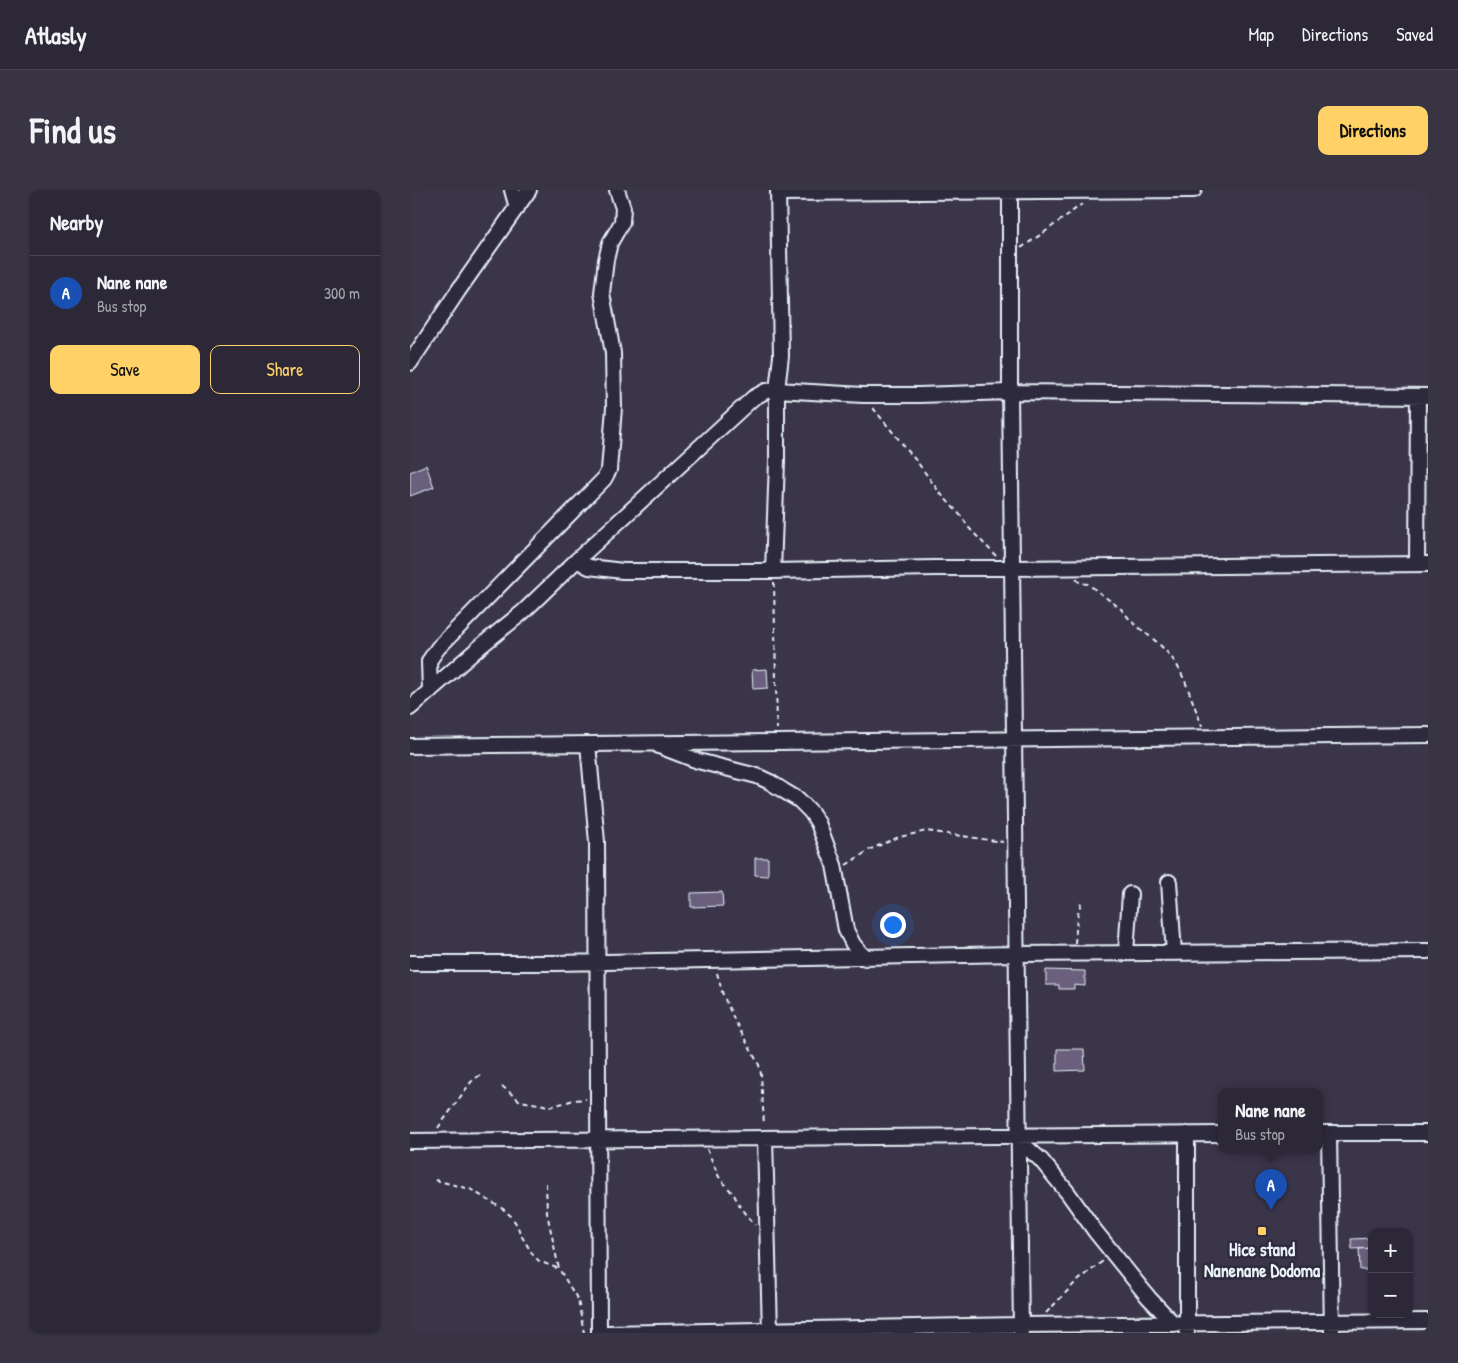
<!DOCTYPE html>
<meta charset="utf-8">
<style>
:root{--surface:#2c2838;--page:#383443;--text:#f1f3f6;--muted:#a6a6ae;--line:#484453;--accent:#ffd166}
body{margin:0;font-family:"Patrick Hand",sans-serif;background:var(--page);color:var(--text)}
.controls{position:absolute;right:15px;bottom:15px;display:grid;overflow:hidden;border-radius:10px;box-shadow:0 1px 4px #0004}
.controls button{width:45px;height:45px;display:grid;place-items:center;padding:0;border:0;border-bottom:1px solid var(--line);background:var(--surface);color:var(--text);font:25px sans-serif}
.you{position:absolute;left:482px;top:734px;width:18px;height:18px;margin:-12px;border:4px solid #fff;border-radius:50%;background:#1a73e8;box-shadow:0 0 0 8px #1a73e833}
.badge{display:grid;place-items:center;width:32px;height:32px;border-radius:50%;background:var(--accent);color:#fff;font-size:16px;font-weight:700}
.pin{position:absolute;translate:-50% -41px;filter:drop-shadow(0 1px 2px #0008)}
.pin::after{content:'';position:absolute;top:26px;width:18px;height:15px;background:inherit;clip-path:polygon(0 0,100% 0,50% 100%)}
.popup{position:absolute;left:808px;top:898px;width:105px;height:65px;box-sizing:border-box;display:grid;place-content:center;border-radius:10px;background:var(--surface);filter:drop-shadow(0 1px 4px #0005);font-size:16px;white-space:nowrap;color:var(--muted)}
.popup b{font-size:19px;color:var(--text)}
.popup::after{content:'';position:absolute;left:50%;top:100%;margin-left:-10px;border:10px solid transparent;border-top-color:var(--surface)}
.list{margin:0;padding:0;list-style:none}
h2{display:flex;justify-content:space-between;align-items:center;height:65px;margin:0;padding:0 20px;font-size:21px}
h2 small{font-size:16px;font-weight:400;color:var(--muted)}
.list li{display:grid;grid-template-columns:32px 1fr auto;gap:15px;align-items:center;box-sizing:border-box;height:75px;padding:0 20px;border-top:1px solid var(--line)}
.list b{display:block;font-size:19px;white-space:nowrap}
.list p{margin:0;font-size:16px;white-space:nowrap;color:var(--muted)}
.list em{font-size:16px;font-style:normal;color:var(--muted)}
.actions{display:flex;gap:10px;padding:15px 20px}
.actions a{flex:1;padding:11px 0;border:1px solid var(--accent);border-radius:10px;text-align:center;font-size:18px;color:var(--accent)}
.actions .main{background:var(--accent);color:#111}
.map{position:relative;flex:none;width:1018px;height:1143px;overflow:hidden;border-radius:10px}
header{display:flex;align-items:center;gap:30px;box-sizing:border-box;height:70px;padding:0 25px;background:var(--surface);border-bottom:1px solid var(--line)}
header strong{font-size:24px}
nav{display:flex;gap:28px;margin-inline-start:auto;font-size:18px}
.intro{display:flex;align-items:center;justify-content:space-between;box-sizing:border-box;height:120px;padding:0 30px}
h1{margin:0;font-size:35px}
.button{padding:12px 22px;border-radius:10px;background:var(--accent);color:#111;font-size:18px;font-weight:700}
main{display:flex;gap:30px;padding:0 30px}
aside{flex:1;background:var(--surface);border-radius:10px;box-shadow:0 1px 4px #0004}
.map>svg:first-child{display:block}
.building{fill:#6a617e;stroke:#e8f1f8}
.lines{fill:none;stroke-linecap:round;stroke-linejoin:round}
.minor-casing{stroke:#e8f1f8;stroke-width:18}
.path{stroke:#e8f1f8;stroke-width:2;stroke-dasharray:5 4;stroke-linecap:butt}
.minor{stroke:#2f2a3d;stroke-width:14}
.poi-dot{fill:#ffd166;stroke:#2f2a3d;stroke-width:2}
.labels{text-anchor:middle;stroke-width:5;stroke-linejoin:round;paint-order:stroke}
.poi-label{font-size:18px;font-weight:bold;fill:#e8f1f8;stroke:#2f2a3d}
</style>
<header>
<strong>Atlasly</strong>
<nav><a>Map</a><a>Directions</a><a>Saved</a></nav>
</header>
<div class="intro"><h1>Find us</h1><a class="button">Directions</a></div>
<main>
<aside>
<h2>Nearby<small></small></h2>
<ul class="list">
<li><span class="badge" style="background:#1a4fb4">A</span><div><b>Nane nane</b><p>Bus stop</p></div><em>300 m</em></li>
</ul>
<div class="actions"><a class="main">Save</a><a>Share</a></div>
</aside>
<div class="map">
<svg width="1018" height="1143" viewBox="0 0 1018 1143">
<rect width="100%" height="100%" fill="#3b354a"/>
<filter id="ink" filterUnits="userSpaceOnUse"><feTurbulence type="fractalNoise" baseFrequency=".02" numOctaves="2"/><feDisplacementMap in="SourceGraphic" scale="10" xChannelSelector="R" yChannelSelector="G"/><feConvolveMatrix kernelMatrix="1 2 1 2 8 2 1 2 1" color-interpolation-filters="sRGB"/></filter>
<g filter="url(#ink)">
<path class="building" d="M16,275l8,22 -24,9v-24z
M357,479l1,19 -15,1 -1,-19z
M345,668h13v18l-13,-1z
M312,702l1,14 -32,1v-14z
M636,780l39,1v15l-11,-1v4h-15v-4h-13z
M647,859h27l1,21 -28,1z
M962,1048v10l-20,1 -1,-10z
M962,1058v22h-12l-1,-21z"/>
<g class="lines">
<defs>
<path id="minor" d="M102,0l5,18
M600,0v202l11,941
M368,3l416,-3
M0,173l48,-72 71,-101
M167,370l12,7 34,4h150l162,-3h77l416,-4
M1007,374l1,-168
M363,381l4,-110v-71l4,-34 -3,-166
M20,501l-1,-30 9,-13 166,-169 5,-9 5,-62 -1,-55 -11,-60 4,-33 4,-17 12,-21 1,-14 -6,-18
M0,518l72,-63 41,-33 54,-52 176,-162 13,-7 11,-1 86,5h56l91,-3 418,4
M178,554l9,98 2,491
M0,556l1018,-11
M249,556l39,15 59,15 13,6 14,9 15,9 12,12 7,11 16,42 12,65 7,14 12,14
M759,692l5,71
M716,763l4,-59
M0,773h146l460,-9 412,-3
M910,943h108
M919,943l3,200
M608,946l8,11 15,13 27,33 27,38 54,67 25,26
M355,948l5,195
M0,951l812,-7
M777,1142v-198
M197,1143l413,-8 408,-4"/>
</defs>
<use href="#minor" class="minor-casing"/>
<path class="path" d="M611,58l25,-17 36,-27
M463,218l45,55 22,30 22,24 7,11 27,28
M666,389l4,4 8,1 33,25 11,13 26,21 8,8 10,12 9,18 17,45
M364,392l3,147
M436,675l25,-16 28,-12 28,-6 76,11
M665,753l2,-26 5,-18
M307,783l6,22 12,26 24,44 2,9 3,51
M92,896l18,15 24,4 5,2 25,-7 12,-1
M28,938l33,-46 9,-7
M297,959l12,28 15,18 6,11 15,19
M25,990l35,9 33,20 8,7 6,9 4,10 12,20 6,6 20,8
M136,993l1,30 12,56 19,31 6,33
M636,1123l29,-30 28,-22"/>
<use href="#minor" class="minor"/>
</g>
</g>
<rect class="poi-dot" x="847" y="1036" width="10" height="10" rx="2.5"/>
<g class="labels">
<g class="poi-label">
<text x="852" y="1066">Hice stand<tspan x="852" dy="21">Nanenane Dodoma</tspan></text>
</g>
</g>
</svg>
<div class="controls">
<button>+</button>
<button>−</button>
</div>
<div class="you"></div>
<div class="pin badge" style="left:861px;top:1020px;background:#1a4fb4">A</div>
<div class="popup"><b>Nane nane</b>Bus stop</div>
</div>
</main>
